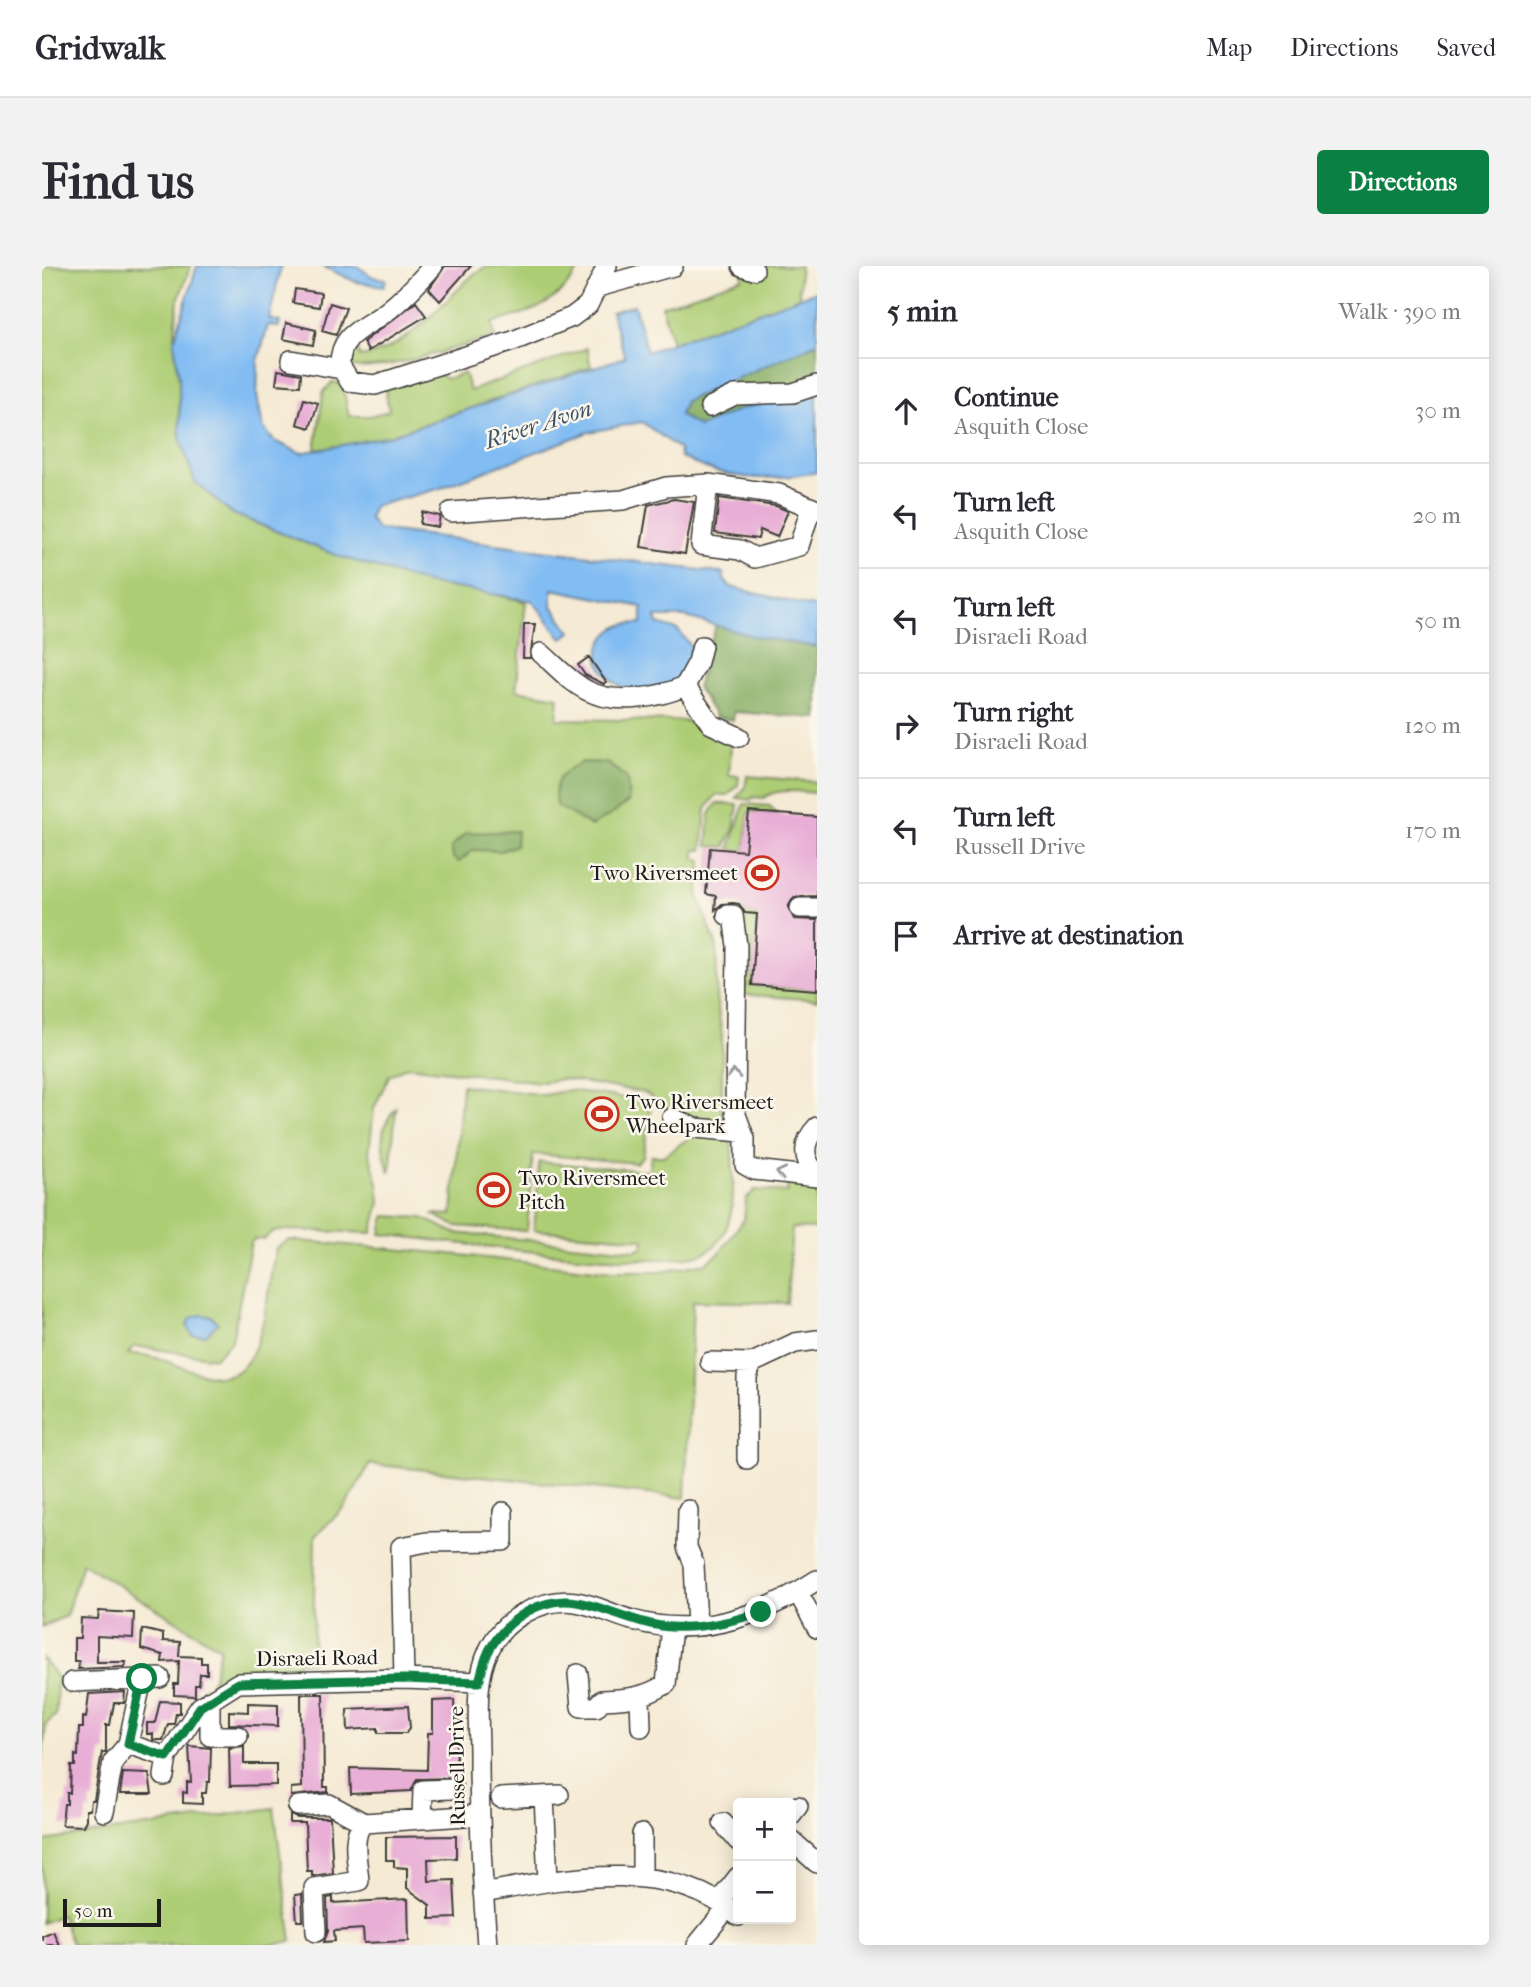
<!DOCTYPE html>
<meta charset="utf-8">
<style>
:root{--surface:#fff;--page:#f2f2f3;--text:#2b2b33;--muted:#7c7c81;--line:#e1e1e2;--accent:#0b8043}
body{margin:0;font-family:"IM FELL French Canon",serif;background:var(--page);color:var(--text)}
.controls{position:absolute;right:21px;bottom:21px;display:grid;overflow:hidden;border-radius:7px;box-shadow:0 4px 18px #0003}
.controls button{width:63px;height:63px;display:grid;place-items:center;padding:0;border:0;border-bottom:2px solid var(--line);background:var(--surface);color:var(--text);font:35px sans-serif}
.scale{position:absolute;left:21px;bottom:18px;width:98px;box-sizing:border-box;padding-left:7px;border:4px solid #1c1c1c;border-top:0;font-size:19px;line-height:24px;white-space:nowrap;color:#1c1c1c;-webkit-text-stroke:5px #fbf7ec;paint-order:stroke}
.stop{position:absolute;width:21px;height:21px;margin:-16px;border:5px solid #0b8043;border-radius:50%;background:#fff}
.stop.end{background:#0b8043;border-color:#fff;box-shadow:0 2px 7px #0008}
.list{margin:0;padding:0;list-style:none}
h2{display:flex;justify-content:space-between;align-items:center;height:91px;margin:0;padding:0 28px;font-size:30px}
h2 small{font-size:23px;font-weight:400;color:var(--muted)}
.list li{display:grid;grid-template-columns:46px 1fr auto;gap:21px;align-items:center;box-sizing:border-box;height:105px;padding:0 28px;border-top:2px solid var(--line)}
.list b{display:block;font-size:26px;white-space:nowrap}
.list p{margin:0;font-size:23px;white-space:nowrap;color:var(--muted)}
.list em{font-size:23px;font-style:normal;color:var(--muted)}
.icon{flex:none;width:38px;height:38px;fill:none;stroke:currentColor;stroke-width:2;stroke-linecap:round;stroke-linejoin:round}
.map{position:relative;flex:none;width:775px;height:1679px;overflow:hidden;border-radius:7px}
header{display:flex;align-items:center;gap:42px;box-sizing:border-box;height:98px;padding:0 35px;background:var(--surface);border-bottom:2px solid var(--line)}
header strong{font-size:33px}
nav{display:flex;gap:38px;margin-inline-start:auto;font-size:24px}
.intro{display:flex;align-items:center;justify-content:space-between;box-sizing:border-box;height:168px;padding:0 42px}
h1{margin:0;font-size:49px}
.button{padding:18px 32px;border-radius:7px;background:var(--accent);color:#fff;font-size:24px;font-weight:700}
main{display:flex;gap:42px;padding:0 42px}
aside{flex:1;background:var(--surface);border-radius:7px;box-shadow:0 4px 18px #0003}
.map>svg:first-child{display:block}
.green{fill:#adcd75;stroke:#647448;stroke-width:2}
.forest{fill:#8ab066;stroke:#536641;stroke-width:2}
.water{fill:#81bcf3;stroke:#4e6c88;stroke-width:2}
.building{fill:#e8aed6}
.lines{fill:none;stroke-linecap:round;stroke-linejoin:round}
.minor-casing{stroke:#3d3b38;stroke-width:22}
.minor{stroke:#fff;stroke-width:19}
.oneway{stroke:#999}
.route{stroke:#0b8043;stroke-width:9}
.labels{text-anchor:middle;stroke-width:5;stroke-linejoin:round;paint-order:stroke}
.poi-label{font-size:21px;fill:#1c1c1c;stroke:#fbf7ec;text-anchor:start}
.street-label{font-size:21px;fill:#1c1c1c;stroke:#fbf7ec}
.water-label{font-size:23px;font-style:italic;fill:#3f5467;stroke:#fbf7ec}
</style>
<header>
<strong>Gridwalk</strong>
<nav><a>Map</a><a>Directions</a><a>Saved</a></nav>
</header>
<div class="intro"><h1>Find us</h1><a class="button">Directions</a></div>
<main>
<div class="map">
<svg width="775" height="1679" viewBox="0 0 775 1679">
<rect width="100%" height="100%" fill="#fbf7ec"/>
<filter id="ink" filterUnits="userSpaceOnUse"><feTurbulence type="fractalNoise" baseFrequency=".0143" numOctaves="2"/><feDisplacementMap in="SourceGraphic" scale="14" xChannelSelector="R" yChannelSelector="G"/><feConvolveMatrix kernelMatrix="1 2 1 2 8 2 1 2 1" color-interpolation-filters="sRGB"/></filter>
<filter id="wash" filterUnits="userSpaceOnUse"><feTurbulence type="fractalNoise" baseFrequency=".00686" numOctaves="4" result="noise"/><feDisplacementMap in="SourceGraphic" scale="28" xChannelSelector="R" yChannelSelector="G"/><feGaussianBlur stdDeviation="1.57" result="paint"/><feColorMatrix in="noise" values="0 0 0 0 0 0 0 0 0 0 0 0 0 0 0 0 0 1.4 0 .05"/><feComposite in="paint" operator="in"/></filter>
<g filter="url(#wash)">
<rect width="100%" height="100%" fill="#f5ead4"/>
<path class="green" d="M0,0h149l-13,34 -4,41 5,38 1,58 51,76 107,43 188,46 -10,88 43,7 -2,22 128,2c16,6 31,15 46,24l-2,30 10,1 -1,9 -10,10h-12l-10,14 -4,41h-7v9l7,1 -4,36 19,51 -1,50 6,37v86l-48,-5 -28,-22 -83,-14 -22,3 -134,-16 -18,10 -15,32 -5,45 9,30 2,19 -8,31 -86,-3 -14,2 -8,7h-9l-4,3 -19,98 -17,18 -80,-12 -7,8c31,-1 58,19 88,22 52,6 50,-94 60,-128l13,-8 162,14 161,18h49l45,-9 13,-9 25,-35 2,-20 9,-9 32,2v-8l30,2v43l-25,-1 -5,75 -94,-2 -8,197 -315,-34 -25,43 -30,29 -2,125 -16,2 -1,7 -53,4 -32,12 9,-38 -138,-85 -16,53 -24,11z
M445,0h94c-23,39 -47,45 -89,57l3,14c-39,9 -108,35 -144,30l-4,-8 9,-15 4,13c46,-6 81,-53 114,-83z
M698,0h60l-1,32 -127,45 -10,-37 81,-28z
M545,82l4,19 -202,69 -74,16 8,-59 9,-11 10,1 7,33h20l20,-5 -4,-24 52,-15 9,7 18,-6 6,18z
M705,510l70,6v11c-16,-1 -41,-6 -53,5l-11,-1 -1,3 -16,-2 9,-10z
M675,537l21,2 -4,24 -9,18 -18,-1 3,-32z
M702,538l26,2 7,8 -28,-2 -4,39 -16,-1z
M693,646l23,2 -6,71 65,5v10l-79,-6 10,-9 -5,-4 6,-7 -4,-4 4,-5 -5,-7 5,-13z
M420,819l83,10 24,-5 76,11 -1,7 7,1 -8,47 -7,7 -103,-9 -6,77 -71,-5 -24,-12 20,1z
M354,842l-6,65c-9,-24 -13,-44 6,-65z
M653,868l36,7c2,33 10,88 -23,110 -37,24 -270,-11 -327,-17l4,-18 38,2 32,15 180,17 8,-3 1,-8 -110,-9 5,-68 110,9 2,-15h12z
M0,1392l15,19 -1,38 -10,9 -4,40z
M232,1542l18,133 -22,4h-198l-11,-30 -19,8v-82z"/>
<path class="forest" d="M775,77v48l-74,17 -44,20 -19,-13 5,-14z
M674,359l101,22v71l-83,-6 -1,8 -17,-3 -19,-30z
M541,496l24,1 20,15 2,23 -15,12 -23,13 -35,-21c-4,-25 5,-33 27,-43z
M475,565l-1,14 -15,6 -28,-1 -14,12 -6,-4 -2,-11 15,-14z"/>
<path class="water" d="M155,0h84l-12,53 11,3 -1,5 -11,-2 -10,36 -1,35 6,31 11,14 27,12 88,-17 236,-79 -14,-45 23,-7 13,47 170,-61v52l-132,58 -5,14 19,12 44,-19 74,-17v81c-52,10 -89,9 -137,-15l-1,-8 -37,-27 -53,10 -151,57 -64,17 -5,12 8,11 346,44 1,7 7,7 86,21v39l-64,-11 -67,-19h-30l2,7 20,6 13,16c-1,82 -118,42 -87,-7 9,-14 23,-16 38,-16v-16l-90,-18v17l19,26 -9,7 -29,-38 -107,-18 -88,-27 -107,-43 -36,-31 -15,-45 -1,-58 -5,-38z
M280,0h35l16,11 13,2 -2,7 -28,-4z
M158,1049l11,1 7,7 -12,12h-14l-5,-10 4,-7z"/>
<g id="blocks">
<path class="building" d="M403,0h26l-31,35 -11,-12z
M253,23l26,4 -2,14 -26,-4z
M374,36l10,14 -58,35 -5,-9z
M288,37l16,5 -10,27 -14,-4z
M244,57l30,7 -3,15 -30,-6z
M236,104l23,4 -1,12 -24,-2z
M262,133l14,4 -8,25 -13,-4z
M677,232l57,8 12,5 -11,26 -17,-7 -2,9 -43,-6z
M632,233l20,3 -9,52 -44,-7 7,-42z
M380,246l18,4 -2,11 -18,-3z
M482,358h11l-5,34h-7z
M547,391l17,25 -2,2 -19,-9 -7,-10z
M707,546l68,5v79l-23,1 -6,10 6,12 23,1v70l-65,-5 5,-71 -12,-1 -6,-9 -6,-1 -11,1 -7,6 1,-14 -10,-2 4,-46 35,3z
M57,1345l35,2 -1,25 -36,-2v26h29l-1,5 -47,2 1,-8h-5v-23h6l1,-20 17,1z
M100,1363l21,5v7l17,1 -1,14 22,1v6h6v11h-7l-1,11h-4v11l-21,-1v-11h4l1,-23 -17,1 1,-7 -22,-6z
M83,1426l-1,11h-10l-4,22h-4v27h-4l-8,48h-3l-1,10h-4v10l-3,6 -21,-1 2,-21h3v-11h3l1,-27h4v-11l3,1 1,-28h4v-11l3,1 3,-24z
M259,1428h22l1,93h4v5l-37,4v-8l11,-1z
M412,1434l3,78 -40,1 -6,12 -60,3 -1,-26 77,2 1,-37h5v-32z
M118,1435l20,1v11h-4l-2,11h-6l-5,16h-10v-6h-6v-11h8z
M206,1437l30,1v22l-49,-2v-13l19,1z
M366,1440l2,22 -4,5h-28v-5l-30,2 -1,-21z
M147,1480l22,2 -1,34h-3l-1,11h-4v11l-19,-1v-11l4,1v-11h4z
M202,1480v18h32v21l-46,1 -1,-38z
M81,1507l26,1 3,20h-32z
M248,1549l8,3h32l3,55 -21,3v-5h-5l-2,-48h-15z
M414,1570v22l-28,1 1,22 25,-1 2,38 -26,1v-14l-23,-17v-20l-13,-1v-7h-8v-23z
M260,1628l1,27h-6l-2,-26z
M291,1631v6l75,-4 1,42 -45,2 -1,-14 -29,2 1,10 -11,1 4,-11 -1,-33z
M11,1665l6,14h-17v-9z"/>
</g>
</g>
<g filter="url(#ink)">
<use href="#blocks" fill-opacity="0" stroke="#3d3b38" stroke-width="2"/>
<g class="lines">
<defs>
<path id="minor" d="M391,0c-14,16 -30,33 -47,46 -22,17 -47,21 -46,54l10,16 25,3 138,-44 59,-24 16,-12 19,-39
M700,0l12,4
M556,21l75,-21
M249,94l50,9
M668,141l25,-12 58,-2 24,-8
M666,218l-7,61 39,5 15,8 44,-12 12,-38
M409,246l172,-12 43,-13 42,-3 71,10 38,16
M499,387c14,12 30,30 47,38 28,14 70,7 97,-5l26,38 28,13
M643,420l13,-24 4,-16
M758,642h17
M685,649h6l4,31 -2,166 10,27v26l9,5 63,7
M630,852l23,10 47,4
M775,861c-14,14 -16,32 0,46
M668,1096l42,1
M705,1193v-82l5,-14 43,-20 22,-3
M646,1244l-1,37 7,17 3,62
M756,1326l19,36
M536,1408l3,33h15l6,-7c25,-1 42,-2 64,-16l6,-57
M118,1412l-18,1 -14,65 39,13
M362,1413l-3,-132 26,-5 76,-1v-29
M30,1416l70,-3
M598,1432l1,29
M168,1434v36h28
M122,1510l3,-19 33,-50 38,-24 166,-4 75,3
M502,1530l4,85
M459,1532l58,-3
M256,1540l31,-2 35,19
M62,1546l9,-50 15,-18
M749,1549l7,-9
M380,1552l1,-28 30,-1
M681,1557l15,18
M749,1574l26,23
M600,1612v-44
M441,1627c82,-15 185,-37 255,23
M678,1634l18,-23
M274,1666l-2,-44 45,-7c-1,-17 -9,-47 5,-58l115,-8
M445,1679c-5,-64 -8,-127 -8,-191 0,-34 -5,-72 10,-104 14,-31 54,-53 87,-48 20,3 37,13 56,18 66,19 130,-4 185,-40
M655,1679l31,-38"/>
</defs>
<use href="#minor" class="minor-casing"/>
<use href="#minor" class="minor"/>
</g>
<defs><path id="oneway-chevron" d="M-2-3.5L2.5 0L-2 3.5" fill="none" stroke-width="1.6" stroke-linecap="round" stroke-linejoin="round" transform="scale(1.75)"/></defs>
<g class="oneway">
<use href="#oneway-chevron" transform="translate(692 808) rotate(-90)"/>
<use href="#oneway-chevron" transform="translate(739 907) rotate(-168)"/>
</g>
</g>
<g class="lines" filter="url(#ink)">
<path class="route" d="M100,1413l-14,65 39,13 33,-50 38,-24 166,-4 75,3c3,-11 6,-26 12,-35 18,-29 51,-51 86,-45 32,6 61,23 94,25 29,2 63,-6 90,-15"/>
</g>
<defs>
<symbol id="stadium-ring" viewBox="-11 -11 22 22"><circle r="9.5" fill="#fbf7ec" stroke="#c8321e" stroke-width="1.5"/><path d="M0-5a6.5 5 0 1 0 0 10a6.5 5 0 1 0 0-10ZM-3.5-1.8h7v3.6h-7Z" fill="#c8321e"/></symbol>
</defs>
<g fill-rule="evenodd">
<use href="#stadium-ring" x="701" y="588" width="38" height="38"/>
<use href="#stadium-ring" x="541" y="829" width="38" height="38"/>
<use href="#stadium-ring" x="433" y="905" width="38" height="38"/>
</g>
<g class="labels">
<g class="poi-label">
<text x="696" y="614" text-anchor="end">Two Riversmeet</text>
<text x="584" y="843">Two Riversmeet<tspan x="584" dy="24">Wheelpark</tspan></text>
<text x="476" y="919">Two Riversmeet<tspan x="476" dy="24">Pitch</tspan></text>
</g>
<g class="street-label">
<text transform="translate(275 1392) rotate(-1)" y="7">Disraeli Road</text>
<text transform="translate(415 1500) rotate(-91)" y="7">Russell Drive</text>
</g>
<g class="water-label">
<text transform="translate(496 158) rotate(-18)" y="8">River Avon</text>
</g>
</g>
</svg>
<div class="controls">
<button>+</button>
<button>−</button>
</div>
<div class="scale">50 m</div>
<div class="stop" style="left:100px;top:1413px"></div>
<div class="stop end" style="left:719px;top:1346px"></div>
</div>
<aside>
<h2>5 min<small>Walk · 390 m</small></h2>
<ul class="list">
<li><svg class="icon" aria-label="ahead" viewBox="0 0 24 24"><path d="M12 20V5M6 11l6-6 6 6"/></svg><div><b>Continue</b><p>Asquith Close</p></div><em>30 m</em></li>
<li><svg class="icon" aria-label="left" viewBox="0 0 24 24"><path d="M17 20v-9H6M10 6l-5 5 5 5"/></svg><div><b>Turn left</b><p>Asquith Close</p></div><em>20 m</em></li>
<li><svg class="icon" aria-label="left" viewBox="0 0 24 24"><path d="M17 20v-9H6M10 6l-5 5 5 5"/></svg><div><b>Turn left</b><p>Disraeli Road</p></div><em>50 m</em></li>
<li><svg class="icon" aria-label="right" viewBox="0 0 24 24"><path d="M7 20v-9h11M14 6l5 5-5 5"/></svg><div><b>Turn right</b><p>Disraeli Road</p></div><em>120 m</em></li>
<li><svg class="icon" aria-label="left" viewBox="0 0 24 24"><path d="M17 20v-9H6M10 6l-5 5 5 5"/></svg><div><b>Turn left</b><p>Russell Drive</p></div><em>170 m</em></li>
<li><svg class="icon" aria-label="arrive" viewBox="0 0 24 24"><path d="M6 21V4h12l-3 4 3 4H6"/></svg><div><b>Arrive at destination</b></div></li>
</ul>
</aside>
</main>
